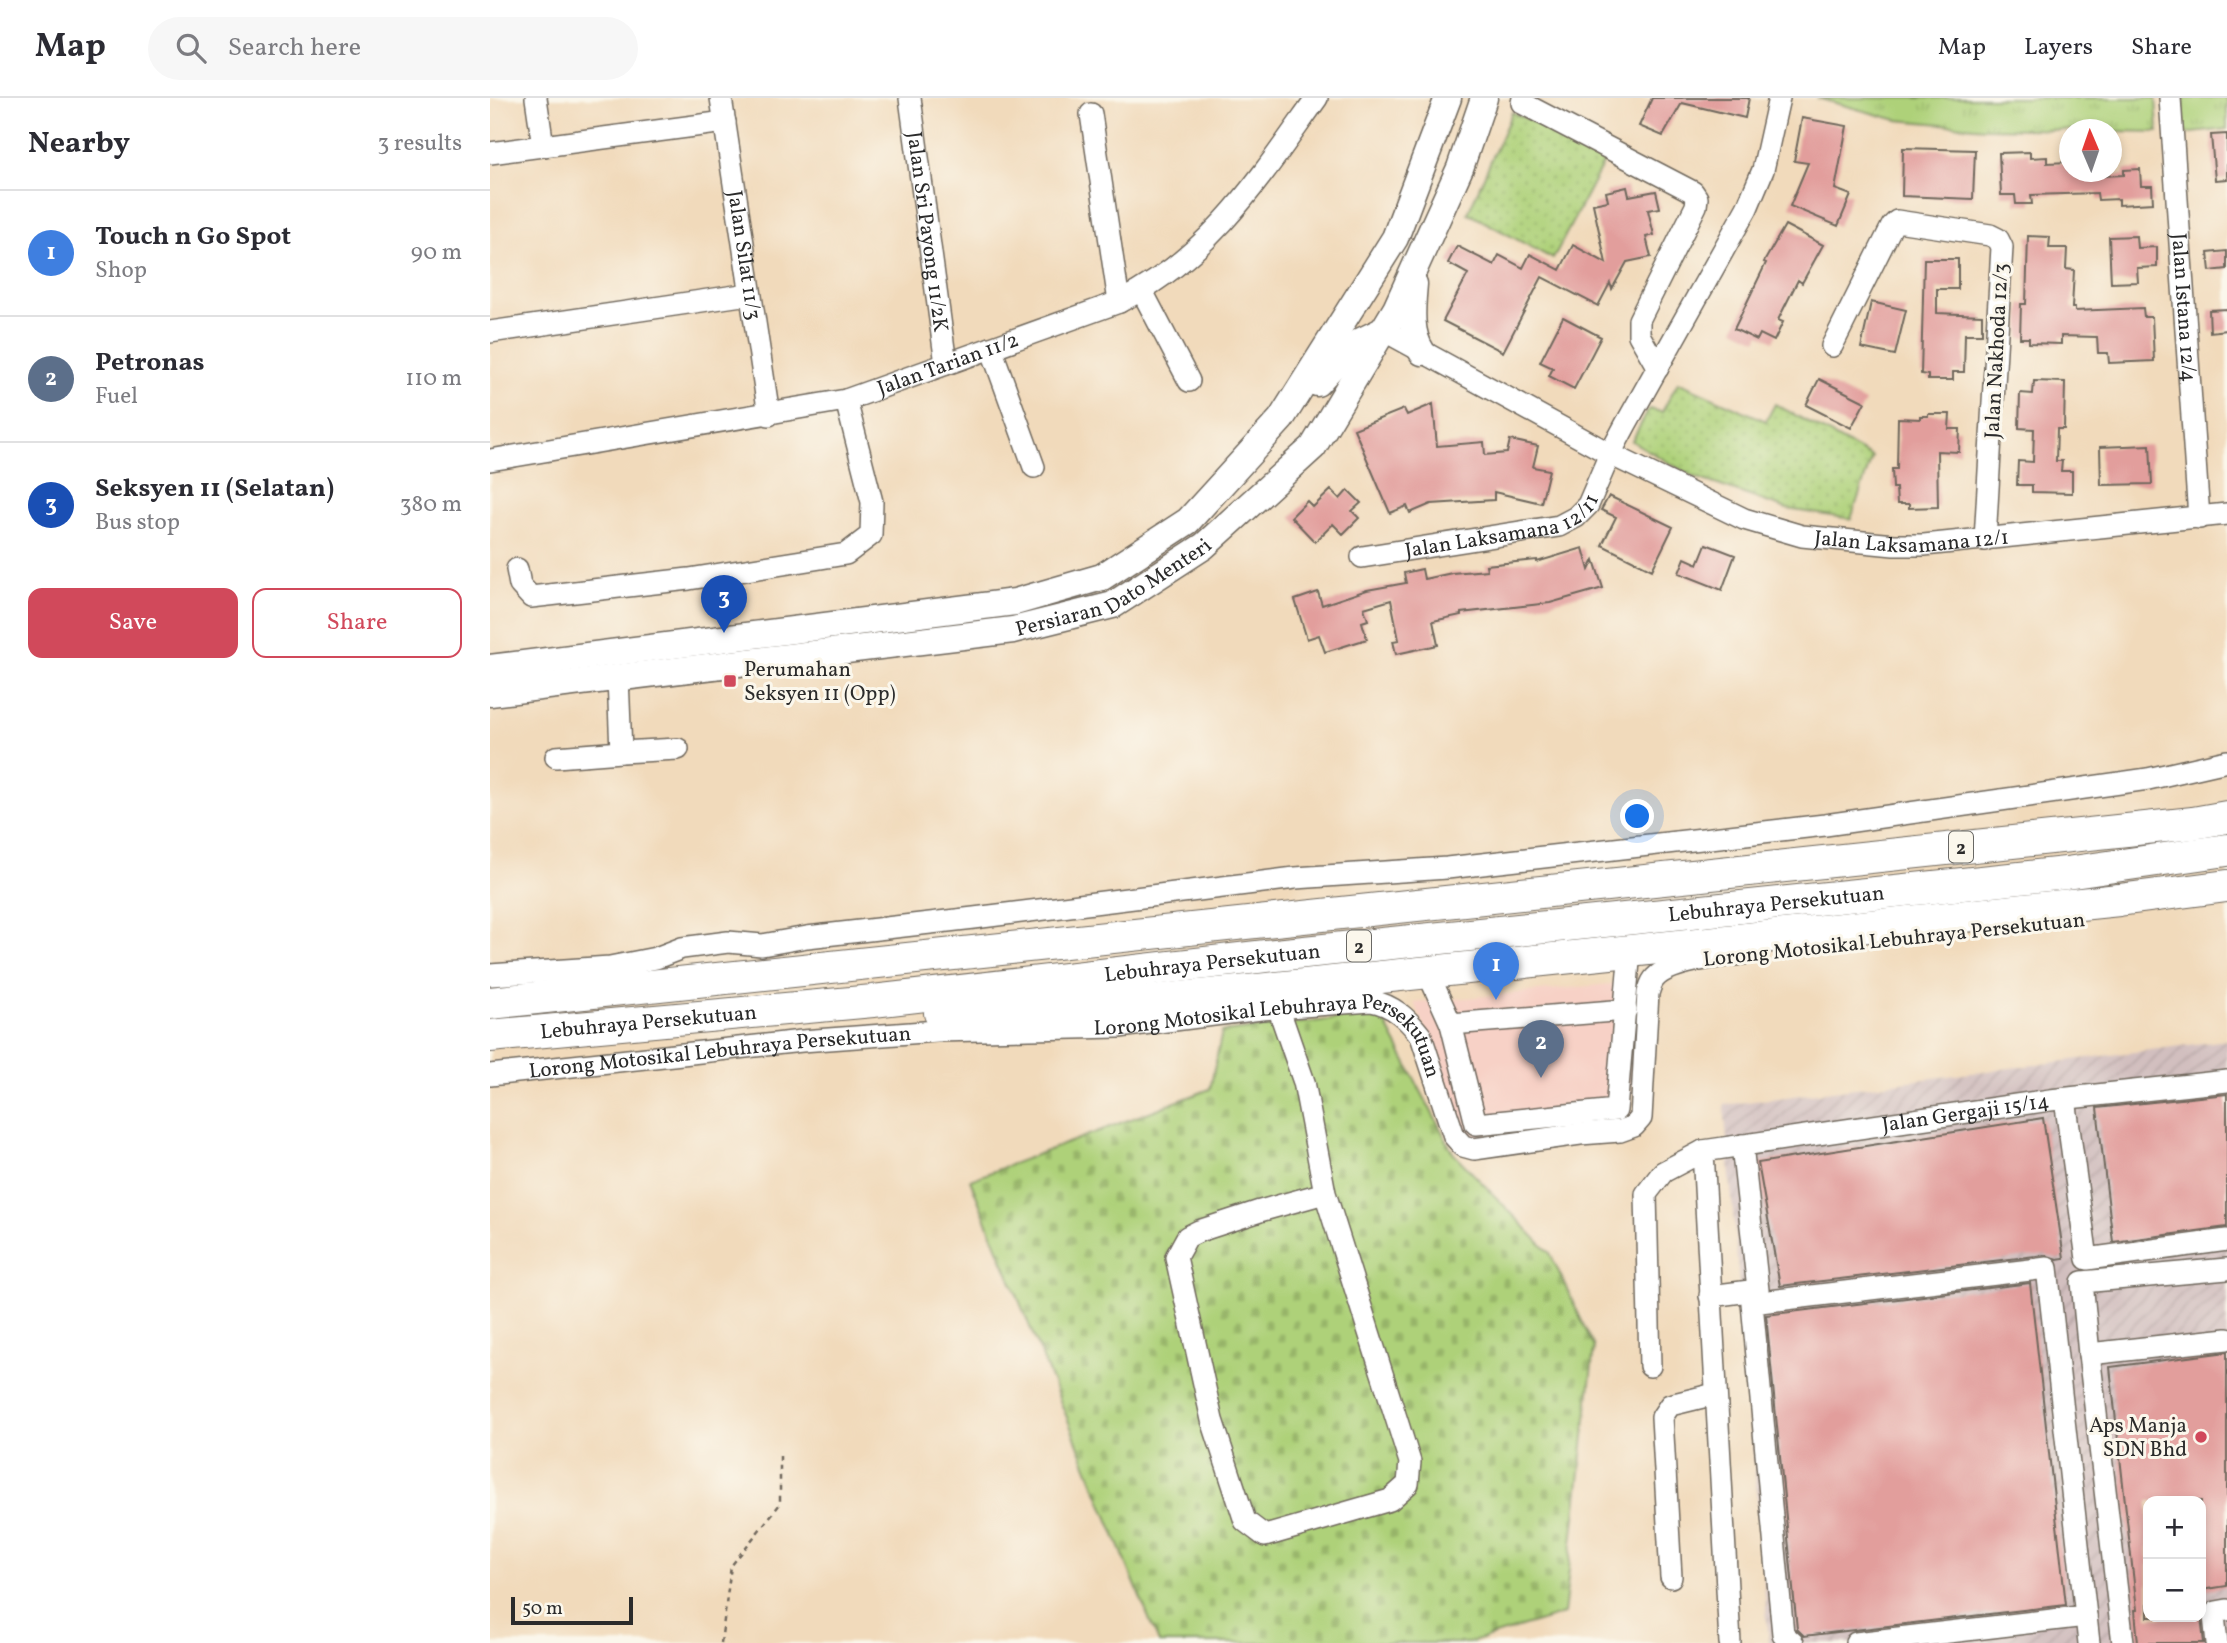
<!DOCTYPE html>
<meta charset="utf-8">
<style>
:root{--surface:#fff;--page:#f7f7f7;--text:#2b2b33;--muted:#7c7c81;--line:#e1e1e2;--accent:#d1495b}
body{margin:0;font-family:Vollkorn,serif;background:var(--page);color:var(--text)}
.controls{position:absolute;right:21px;bottom:21px;display:grid;overflow:hidden;border-radius:14px;box-shadow:0 4px 10px #0003}
.controls button{width:63px;height:63px;display:grid;place-items:center;padding:0;border:0;border-bottom:2px solid var(--line);background:var(--surface);color:var(--text);font:35px sans-serif}
.compass{position:absolute;left:1569px;top:21px;width:63px;height:63px;border-radius:50%;background:var(--surface);box-shadow:0 4px 10px #0003;rotate:358deg}
.scale{position:absolute;left:21px;bottom:18px;width:122px;box-sizing:border-box;padding-left:7px;border:4px solid #2b2b2b;border-top:0;font-size:19px;line-height:24px;white-space:nowrap;color:#2b2b2b;-webkit-text-stroke:5px #fbf7ec;paint-order:stroke}
.you{position:absolute;left:1148px;top:719px;width:24px;height:24px;margin:-18px;border:5px solid #fff;border-radius:50%;background:#1a73e8;box-shadow:0 0 0 10px #1a73e833}
.badge{display:grid;place-items:center;width:46px;height:46px;border-radius:50%;background:var(--accent);color:#fff;font-size:23px;font-weight:700}
.pin{position:absolute;translate:-50% -58px;filter:drop-shadow(0 2px 4px #0008)}
.pin::after{content:'';position:absolute;top:37px;width:24px;height:21px;background:inherit;clip-path:polygon(0 0,100% 0,50% 100%)}
.list{margin:0;padding:0;list-style:none}
h2{display:flex;justify-content:space-between;align-items:center;height:91px;margin:0;padding:0 28px;font-size:30px}
h2 small{font-size:23px;font-weight:400;color:var(--muted)}
.list li{display:grid;grid-template-columns:46px 1fr auto;gap:21px;align-items:center;box-sizing:border-box;height:126px;padding:0 28px;border-top:2px solid var(--line)}
.list b{display:block;font-size:26px;white-space:nowrap}
.list p{margin:0;font-size:23px;white-space:nowrap;color:var(--muted)}
.list em{font-size:23px;font-style:normal;color:var(--muted)}
.actions{display:flex;gap:14px;padding:21px 28px}
.actions a{flex:1;padding:16px 0;border:2px solid var(--accent);border-radius:14px;text-align:center;font-size:24px;color:var(--accent)}
.actions .main{background:var(--accent);color:#fff}
.icon{flex:none;width:38px;height:38px;fill:none;stroke:currentColor;stroke-width:2;stroke-linecap:round;stroke-linejoin:round}
.map{position:relative;flex:none;width:1737px;height:1545px;overflow:hidden}
header{display:flex;align-items:center;gap:42px;box-sizing:border-box;height:98px;padding:0 35px;background:var(--surface);border-bottom:2px solid var(--line)}
header strong{font-size:33px}
nav{display:flex;gap:38px;margin-inline-start:auto;font-size:24px}
.search{width:490px;height:63px;background:var(--page);display:flex;align-items:center;gap:18px;box-sizing:border-box;padding:0 24px;border-radius:38px;color:var(--muted);font-size:26px}
main{display:flex}
aside{flex:1;background:var(--surface)}
.map>svg:first-child{display:block}
.built{fill:#f7d1c6}
.industrial{fill:url(#industrial-furrows);fill-rule:evenodd}
.grass{fill:url(#grass-dots);stroke:#6c7e52;stroke-width:2}
.cemetery{fill:url(#cemetery-stones);stroke:#6c7e52;stroke-width:2}
.park{fill:url(#park-tufts);stroke:#6c7e52;stroke-width:2}
.building{fill:#e29e9c}
.lines{fill:none;stroke-linecap:round;stroke-linejoin:round}
.minor-casing{stroke:#70685d;stroke-width:24}
.major-casing{stroke:#70685d;stroke-width:29}
.highway-casing{stroke:#70685d;stroke-width:34}
.path{stroke:#70685d;stroke-width:2.5;stroke-dasharray:5 5;stroke-linecap:butt}
.minor{stroke:#fff;stroke-width:21}
.major{stroke:#fff;stroke-width:26}
.highway{stroke:#fff;stroke-width:32}
.poi-dot{fill:#d1495b;stroke:#fbf7ec;stroke-width:2.5}
.labels{text-anchor:middle;stroke-width:6;stroke-linejoin:round;paint-order:stroke}
.shield{fill:#fbf7ec;stroke:#696865;stroke-width:2}
.shield-label{font-size:19px;font-weight:bold;fill:#2b2b2b}
.street-label{font-size:21px;fill:#2b2b2b;stroke:#fbf7ec}
.poi-label{font-size:21px;fill:#2b2b2b;stroke:#fbf7ec;text-anchor:start}
</style>
<header>
<strong>Map</strong>
<div class="search"><svg class="icon" aria-label="search" viewBox="0 0 24 24"><circle cx="10" cy="10" r="6"/><path d="M15 15l6 6"/></svg>Search here</div>
<nav><a>Map</a><a>Layers</a><a>Share</a></nav>
</header>
<main>
<aside>
<h2>Nearby<small>3 results</small></h2>
<ul class="list">
<li><span class="badge" style="background:#3f7fe0">1</span><div><b>Touch n Go Spot</b><p>Shop</p></div><em>90 m</em></li>
<li><span class="badge" style="background:#5c6f8a">2</span><div><b>Petronas</b><p>Fuel</p></div><em>110 m</em></li>
<li><span class="badge" style="background:#1a4fb4">3</span><div><b>Seksyen 11 (Selatan)</b><p>Bus stop</p></div><em>380 m</em></li>
</ul>
<div class="actions"><a class="main">Save</a><a>Share</a></div>
</aside>
<div class="map">
<svg width="1737" height="1545" viewBox="0 0 1737 1545">
<defs>
<pattern id="industrial-furrows" width="10" height="10" patternUnits="userSpaceOnUse" patternTransform="scale(1.75)"><rect width="10" height="10" fill="#d2bfbf"/><path d="M-1 1l2-2M0 10L10 0M9 11l2-2" fill="none" stroke="#b4a4a4"/></pattern>
<pattern id="grass-dots" width="8" height="8" patternUnits="userSpaceOnUse" patternTransform="scale(1.75)"><rect width="8" height="8" fill="#aed179"/><path d="M2 2h.1M6 6h.1" fill="none" stroke="#96b469" stroke-width="1.8" stroke-linecap="round"/></pattern>
<pattern id="cemetery-stones" width="16" height="16" patternUnits="userSpaceOnUse" patternTransform="scale(1.75)"><rect width="16" height="16" fill="#aed179"/><path d="M2 7V4a2 2 0 0 1 4 0v3zM10 15v-3a2 2 0 0 1 4 0v3z" fill="#96b469"/></pattern>
<pattern id="park-tufts" width="24" height="20" patternUnits="userSpaceOnUse" patternTransform="scale(1.75)"><rect width="24" height="20" fill="#aed179"/><path d="M3 7l-1-3M5 7V3M7 7l1-3M15 17l-1-3M17 17v-4M19 17l1-3" fill="none" stroke="#96b469"/></pattern>
</defs>
<rect width="100%" height="100%" fill="#fbf7ec"/>
<filter id="ink" filterUnits="userSpaceOnUse"><feTurbulence type="fractalNoise" baseFrequency=".0143" numOctaves="2"/><feDisplacementMap in="SourceGraphic" scale="14" xChannelSelector="R" yChannelSelector="G"/><feConvolveMatrix kernelMatrix="1 2 1 2 8 2 1 2 1" color-interpolation-filters="sRGB"/></filter>
<filter id="wash" filterUnits="userSpaceOnUse"><feTurbulence type="fractalNoise" baseFrequency=".00686" numOctaves="4" result="noise"/><feDisplacementMap in="SourceGraphic" scale="28" xChannelSelector="R" yChannelSelector="G"/><feGaussianBlur stdDeviation="1.57" result="paint"/><feColorMatrix in="noise" values="0 0 0 0 0 0 0 0 0 0 0 0 0 0 0 0 0 1.4 0 .05"/><feComposite in="paint" operator="in"/></filter>
<g filter="url(#wash)">
<rect width="100%" height="100%" fill="#f1dabb"/>
<path class="built" d="M1152,883l-12,132 -8,10 -131,17 -24,-2 -7,-10 -31,-92 -15,-33z"/>
<path class="industrial" d="M1737,942v603h-458l-45,-538zM1658,1403h53v116h-53z"/>
<path class="grass" d="M1022,14l95,44 -54,103 -85,-46z
M1188,284l88,39 9,-17 97,53 -21,62 -64,-10 -95,-33 -60,-35 17,-32 13,3z"/>
<path class="cemetery" d="M891,916l72,139 97,100 44,94 -30,267 -95,29h-310l-189,-463 240,-91 12,-57z"/>
<path class="park" d="M1327,0h339l2,34 -172,-4 -89,-8z
M1694,0h43v31l-43,5z"/>
<g id="blocks">
<path class="building" d="M1162,0h97l-4,20 -63,-15 -19,33 -24,-10z
M1312,20l45,8 -12,63 16,6 -13,31 -48,-20 18,-43 -14,-2z
M1737,36v45l-12,1 -4,-45z
M1413,50l72,2 -2,49 -71,-3z
M1540,54v6l17,-1v6l22,-1v10h6l1,5 48,-2v-5l16,-1 1,17h11l1,17 -34,2v-6l-21,1 -1,-7 -66,2 1,9h-16l-1,-9h-14l-2,-42z
M1137,89l2,9 27,-5 4,17 -12,2 6,25 -8,2 5,20 -24,5 -15,27 -2,-6 -12,23 -56,-29 -39,75 -60,-31 25,-47 -20,-11 9,-17 37,19 5,-10 24,13 7,-14 30,16 13,-25 33,18 -13,-59 15,-3 -2,-9z
M1295,127l38,20 -21,38 -4,-3 -20,40 5,2 -9,19 -14,-7 -3,6 -23,-11 32,-66 -2,-1z
M1538,138l22,1 -1,11h18l-1,21 8,1 -2,38h3v3l68,-3 1,9h8l2,44 -45,2 -1,-10h-10l-1,-16 -36,-1v8l-32,-1v-5h-9l1,-34h5z
M1646,138l1,12 20,-1v20l-20,1 1,14 -27,1 -2,-46z
M1737,153v18l-17,2 -2,-18z
M1434,161h34v30h-21v24l45,2v19h-17l-1,38h-11v8h-25v-5l-7,-1z
M1381,204l35,8 -11,45 -34,-7z
M1737,211v21l-17,2 -1,-22z
M1073,219l38,20 -27,52 -25,-13 4,-8 -13,-6z
M1329,281l46,23 -14,26 -45,-23z
M1544,283l31,1 -1,47h-7l-1,32h6l-1,10h11v22l-40,-1v-7h-15l1,-24 15,1 1,-33 -15,-1 1,-35 13,1z
M943,306l4,42 47,-4 1,13 22,-2 3,-13 28,6 -5,21 16,3 -8,33 -47,-11v8l-63,4 -21,9 -3,-7 -17,7 -36,-84 50,-20 3,6z
M1438,316h22l-1,15h11l-1,23 -22,-1 1,56 -29,1v-4h-12l-1,-16h-3l-1,-19h5l1,-51 22,1v-3h8z
M1660,347l2,39 -51,1 -1,-38z
M841,392l9,9 8,-9 13,13 -9,8 7,7 -16,16 -10,-10 -18,18 -24,-25 16,-16 6,6z
M1119,398l64,31 -21,43 -50,-25 14,-28 -15,-7z
M1216,446l29,11 -13,35 -43,-17 6,-15 13,6z
M1093,450l6,22 5,-10 9,28 -53,15 -89,10v2l-28,6 5,24 -42,9 -3,-13 6,-1 -8,-40 -27,8 4,12 -6,2 5,17 -42,13 -6,-17 -12,4 -12,-39 23,-8 4,13 45,-15 39,-7 -2,-10 18,-4 2,10 28,-6 35,-3 -1,-5 51,-5v2z
M1737,996v133l-114,15 -16,-134z
M1553,1020l21,140 -7,1 -12,-4 -265,31 -22,-123z
M1540,1185l36,322 -262,31 -7,-7 -31,-314z
M1737,1254v234l-26,4v-89h-53v116h53l3,26h-66l-3,-33h2l-27,-243z"/>
</g>
</g>
<g filter="url(#ink)">
<use href="#blocks" fill-opacity="0" stroke="#70685d" stroke-width="2"/>
<g class="lines">
<defs>
<g id="minor">
<path d="M46,0l7,48"/>
<path id="s1" d="M231,0l48,317"/>
<path id="s2" d="M420,0l36,266"/>
<path d="M1033,0l-1,5 171,89 4,6 -1,8 -57,114v15l19,33"/>
<path id="s3" d="M1680,0l29,420"/>
<path d="M601,16l28,188"/>
<path d="M0,55l235,-31"/>
<path d="M652,193l47,90"/>
<path id="s4" d="M893,232l227,124 134,65 58,17 92,9h30l303,-31"/>
<path d="M0,234l259,-38"/>
<path d="M1342,248l60,-120 5,-5 93,14 8,4 4,8 -17,293"/>
<path d="M501,250l43,119"/>
<path id="s5" d="M0,362l356,-60 273,-98c91,-45 141,-124 198,-204"/>
<path id="s6" d="M872,459l197,-31 17,-9 12,-12 22,-51 16,-30 121,-216 16,-38 16,-72"/>
<path d="M27,471l3,16 11,12 158,-18 157,-25 25,-19 1,-33 -26,-102"/>
<path d="M128,579l3,75 57,-3"/>
<path d="M66,659l65,-5"/>
<path d="M938,875l23,51 25,100 140,-14 14,-160"/>
<path d="M0,877l120,-8 46,-9 26,-10 46,-6 34,3 45,-8 167,-19 321,-40 152,-10 378,-43 323,-46 79,-18"/>
<path d="M787,896l1,13 26,75 21,111 85,269 -2,22 -18,16 -125,36 -20,-15 -33,-101 -36,-163 11,-20 12,-6 61,-20 65,-18"/>
<path d="M961,926l175,-14"/>
<path id="s7" d="M0,977l312,-34 135,-10 182,-4 142,-18 110,-8c22,4 36,17 50,35l33,100 9,10 11,3 106,-15 40,-3 14,-5 7,-8 7,-125c2,-5 3,-11 7,-15 16,-18 70,-21 93,-25"/>
<path d="M1575,1001l22,160 140,-19"/>
<path d="M1220,1198l48,-6 -16,-145"/>
<path d="M1599,1256l138,-15"/>
<path d="M1160,1268l-4,-172 17,-22 40,-21"/>
<path d="M1181,1479l-9,-160 8,-12 45,-11"/>
<path id="s8" d="M1240,1545l-27,-492 347,-51 177,-19"/>
<path d="M1303,1545l-10,-9 -31,-331 295,-35 42,375"/>
<path d="M1366,1545l230,-27"/>
<path d="M1633,1545l-34,-289 -7,-72 145,-13"/>
<path d="M1727,1545l-3,-27 2,-4 11,-2"/>
</g>
<g id="major">
<path d="M924,186c-2,23 -5,49 8,68"/>
<path d="M827,285l24,-26 18,-15 23,-11"/>
<path d="M0,570l525,-66 87,-25 86,-56 93,-102 114,-181 53,-140"/>
<path id="s9" d="M0,595l523,-63 100,-25 91,-59 109,-99 83,-138 64,-141 24,-70"/>
</g>
<g id="highway">
<path d="M0,905l1703,-180 34,-6"/>
<path d="M450,915l211,-12 968,-101 108,-14"/>
<path id="s10" d="M0,938l383,-35 393,-45 668,-69 132,-14 161,-23"/>
</g>
</defs>
<use href="#minor" class="minor-casing"/>
<use href="#major" class="major-casing"/>
<use href="#highway" class="highway-casing"/>
<path class="path" d="M231,1545l10,-77 49,-62v-48"/>
<use href="#minor" class="minor"/>
<use href="#major" class="major"/>
<use href="#highway" class="highway"/>
</g>
</g>
<g class="poi-dot">
<rect x="233" y="576" width="14" height="14" rx="3.5"/>
<circle cx="1711" cy="1339" r="7"/>
</g>
<g class="labels">
<g class="shield">
<rect x="1459" y="733.5" width="24" height="31" rx="5"/>
<rect x="857" y="832.5" width="24" height="31" rx="5"/>
</g>
<g class="shield-label">
<text x="1471" y="756">2</text>
<text x="869" y="855">2</text>
</g>
<g class="street-label">
<text dy="7" stroke="none"><textPath href="#s2" startOffset="135">Jalan Sri Payong 11/2K</textPath></text>
<text dy="7" stroke="none"><textPath href="#s1" startOffset="159">Jalan Silat 11/3</textPath></text>
<text dy="7" stroke="none"><textPath href="#s3" startOffset="210">Jalan Istana 12/4</textPath></text>
<text transform="translate(1506 253) rotate(-87)" y="7">Jalan Nakhoda 12/3</text>
<text dy="7" stroke="none"><textPath href="#s5" startOffset="469">Jalan Tarian 11/2</textPath></text>
<text dy="7" stroke="none"><textPath href="#s6" startOffset="145">Jalan Laksamana 12/11</textPath></text>
<text dy="7" stroke="none"><textPath href="#s4" startOffset="578">Jalan Laksamana 12/1</textPath></text>
<text dy="7" stroke="none"><textPath href="#s9" startOffset="637">Persiaran Dato Menteri</textPath></text>
<text dy="7" stroke="none"><textPath href="#s10" startOffset="1293">Lebuhraya Persekutuan</textPath></text>
<text transform="translate(1404 841) rotate(-6)" y="7">Lorong Motosikal Lebuhraya Persekutuan</text>
<text dy="7" stroke="none"><textPath href="#s10" startOffset="726">Lebuhraya Persekutuan</textPath></text>
<text dy="7" stroke="none"><textPath href="#s10" startOffset="159">Lebuhraya Persekutuan</textPath></text>
<text dy="7" stroke="none"><textPath href="#s7" startOffset="231">Lorong Motosikal Lebuhraya Persekutuan</textPath></text>
<text dy="7" stroke="none"><textPath href="#s7" startOffset="798">Lorong Motosikal Lebuhraya Persekutuan</textPath></text>
<text dy="7" stroke="none"><textPath href="#s8" startOffset="758">Jalan Gergaji 15/14</textPath></text>
</g>
<g class="poi-label">
<text x="254" y="578">Perumahan<tspan x="254" dy="24">Seksyen 11 (Opp)</tspan></text>
<text x="1697" y="1334" text-anchor="end">Aps Manja<tspan x="1697" dy="24">SDN Bhd</tspan></text>
</g>
</g>
</svg>
<div class="controls">
<button>+</button>
<button>−</button>
</div>
<svg class="compass" viewBox="-18 -18 36 36"><path d="M0-13l5 13h-10z" fill="#e53935"/><path d="M0 13l5-13h-10z" fill="#7c7c81"/></svg>
<div class="scale">50 m</div>
<div class="you"></div>
<div class="pin badge" style="left:1006px;top:902px;background:#3f7fe0">1</div>
<div class="pin badge" style="left:1051px;top:980px;background:#5c6f8a">2</div>
<div class="pin badge" style="left:234px;top:535px;background:#1a4fb4">3</div>
</div>
</main>
